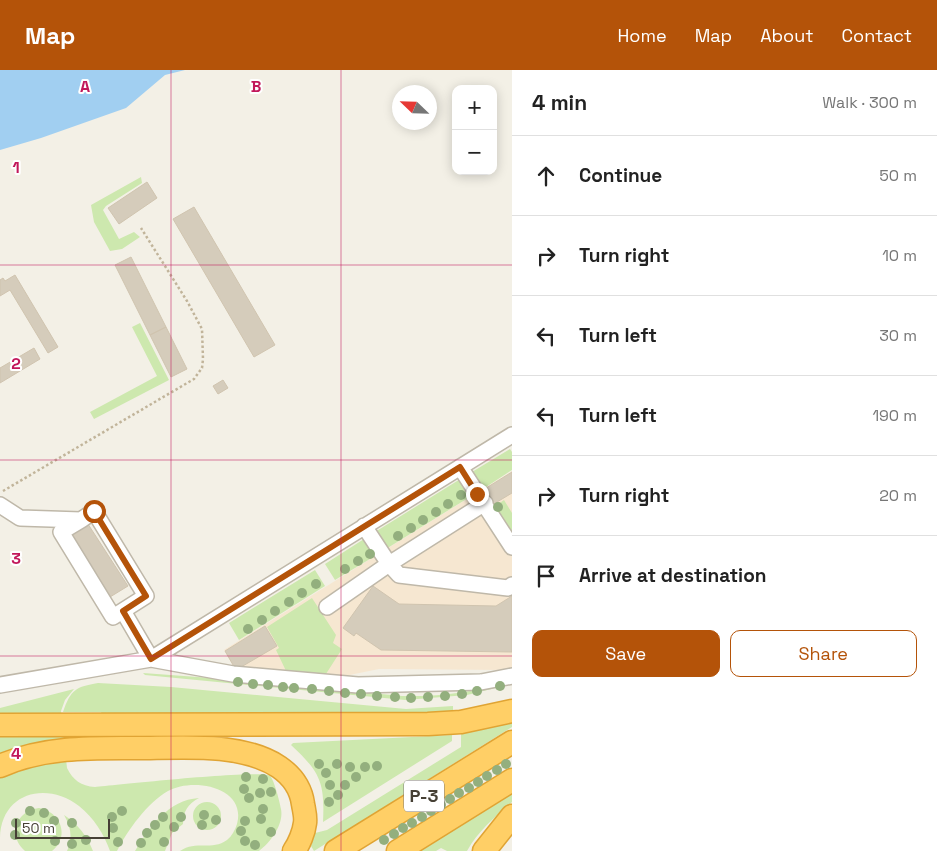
<!DOCTYPE html>
<meta charset="utf-8">
<style>
:root{--surface:#fff;--page:#f6f6f6;--text:#222;--muted:#767676;--line:#e0e0e0;--accent:#b45309}
body{margin:0;font-family:"Space Grotesk",sans-serif;background:var(--page);color:var(--text)}
.controls{position:absolute;right:15px;top:15px;display:grid;overflow:hidden;border-radius:10px;box-shadow:0 2px 12px #0003}
.controls button{width:45px;height:45px;display:grid;place-items:center;padding:0;border:0;border-bottom:1px solid var(--line);background:var(--surface);color:var(--text);font:25px sans-serif}
.compass{position:absolute;left:392px;top:15px;width:45px;height:45px;border-radius:50%;background:var(--surface);box-shadow:0 2px 12px #0003;rotate:293deg}
.scale{position:absolute;left:15px;bottom:12px;width:95px;box-sizing:border-box;padding-left:5px;border:2px solid #464035;border-top:0;font-size:14px;line-height:18px;white-space:nowrap;color:#464035;-webkit-text-stroke:4px #fff;paint-order:stroke}
.stop{position:absolute;width:15px;height:15px;margin:-11px;border:4px solid #b45309;border-radius:50%;background:#fff}
.stop.end{background:#b45309;border-color:#fff;box-shadow:0 1px 5px #0008}
.list{margin:0;padding:0;list-style:none}
h2{display:flex;justify-content:space-between;align-items:center;height:65px;margin:0;padding:0 20px;font-size:21px}
h2 small{font-size:16px;font-weight:400;color:var(--muted)}
.list li{display:grid;grid-template-columns:32px 1fr auto;gap:15px;align-items:center;box-sizing:border-box;height:80px;padding:0 20px;border-top:1px solid var(--line)}
.list b{display:block;font-size:19px;white-space:nowrap}
.list em{font-size:16px;font-style:normal;color:var(--muted)}
.actions{display:flex;gap:10px;padding:15px 20px}
.actions a{flex:1;padding:11px 0;border:1px solid var(--accent);border-radius:10px;text-align:center;font-size:18px;color:var(--accent)}
.actions .main{background:var(--accent);color:#fff}
.icon{flex:none;width:28px;height:28px;fill:none;stroke:currentColor;stroke-width:2;stroke-linecap:round;stroke-linejoin:round}
.map{position:relative;flex:none;width:512px;height:781px;overflow:hidden}
header{display:flex;align-items:center;gap:30px;box-sizing:border-box;height:70px;padding:0 25px;background:var(--accent);color:#fff}
header strong{font-size:24px}
nav{display:flex;gap:28px;margin-inline-start:auto;font-size:18px}
main{display:flex}
aside{flex:1;background:var(--surface)}
.map>svg:first-child{display:block}
.commercial{fill:#f6e7d1}
.green{fill:#cde8ae}
.water{fill:#a1cff1}
.building{fill:#d5ccbb;stroke:#d0c4af}
.lines{fill:none;stroke-linecap:round;stroke-linejoin:round}
.minor-casing{stroke:#bfb8a9;stroke-width:18}
.highway-casing{stroke:#e0a434;stroke-width:25}
.path{stroke:#c1b49a;stroke-width:2.5;stroke-dasharray:2.5 2.5;stroke-linecap:butt}
.minor{stroke:#fff;stroke-width:15}
.highway{stroke:#ffcf66;stroke-width:22}
.tree{fill:#93af7e}
.route{stroke:#b45309;stroke-width:6}
.grid{fill:none;stroke:#c2185b;stroke-width:1;stroke-opacity:0.55}
.labels{text-anchor:middle;stroke-width:4;stroke-linejoin:round;paint-order:stroke}
.shield{fill:#fff;stroke:#7e7972;stroke-width:1}
.shield-label{font-size:18px;font-weight:bold;fill:#464035}
.grid-label{font-size:16px;text-anchor:middle;font-weight:bold;fill:#c2185b;stroke:#fff;stroke-width:4;stroke-linejoin:round;paint-order:stroke}
</style>
<header>
<strong>Map</strong>
<nav><a>Home</a><a>Map</a><a>About</a><a>Contact</a></nav>
</header>
<main>
<div class="map">
<svg width="512" height="781" viewBox="0 0 512 781">
<rect width="100%" height="100%" fill="#f3f0e6"/>
<path class="commercial" d="M512,401v199l-133,-1 -54,11 -89,-9 -12,-21z"/>
<path class="green" d="M141,107l1,6 -36,23 -3,4 16,29 15,-7 6,5 -18,12 -12,2 -16,-29 -3,-17z
M140,253l29,57 -75,39 -4,-7 67,-36 -25,-49z
M510,379l2,3v18l-29,19 -11,-17z
M462,408l11,17 -87,54 -11,-17z
M504,430l8,13v23l-18,-29z
M364,469l11,17 -40,24 -10,-16z
M315,500l10,16 -86,54 -10,-17z
M312,528l24,37 -3,8 9,6 -18,28 -37,-4 -11,-23 3,-2 -12,-21z
M143,603l82,6 177,17c38,1 74,-4 110,-16v4l-45,11 -62,5 -260,-25z
M98,613l73,4 235,22 47,-3v7l-351,3 -1,-4h-38c8,-23 13,-25 35,-29z
M74,619l-9,11 -4,11 6,57c6,12 14,18 28,19 22,-2 166,-18 175,-11 4,3 10,27 11,33 3,15 -10,33 -22,42h-79c16,-11 32,0 47,-11 5,-4 8,-10 10,-16 10,-37 -44,-47 -69,-33 -20,11 -41,40 -51,60h-7c-6,-17 -16,-33 -31,-45 -32,-25 -78,-14 -79,32v-130z
M512,650v7l-198,124 -3,-5 4,-13 12,-3 134,-83v-19z
M452,665v6l-129,81c2,-40 -3,-50 -32,-77l2,-2z
M512,723v9c-17,15 -34,29 -45,49h-20l-6,-3 -5,3h-17z
M199,728c-11,6 -16,13 -16,26l-11,9 -7,18h-30c15,-24 33,-51 64,-53z
M193 746a14 14 0 1 1 28 0a14 14 0 1 1-28 0Z
M39,738c22,4 31,28 13,43h-27c-18,-16 -9,-40 14,-43z
M64,745c14,9 23,21 29,36h-26c6,-13 4,-24 -3,-36z"/>
<path class="water" d="M0,0h185l-20,5 -39,33 -85,30 -41,12z"/>
<path class="building" d="M147,112l10,16 -38,26 -11,-16z
M194,137l81,138 -21,12 -81,-138z
M131,187l35,70 -16,8 -35,-70z
M15,205l43,72 -10,6 -38,-63 -10,6v-16l3,-2 2,3z
M166,257l21,42 -16,8 -21,-42z
M34,278l6,11 -40,24v-15z
M223,310l5,8 -10,6 -5,-8z
M512,402v21l-20,12 -9,-15z
M86,451l42,65 -18,11 -41,-65z
M373,516l26,18 97,2 16,-10v56l-131,-2 -25,-17 -2,3 -11,-8z
M265,556l12,20 -41,24 -11,-19z"/>
<g class="lines">
<defs>
<path id="minor" d="M460,397l52,80
M0,435l20,13 61,2 13,-9 52,85 -33,21 -52,-85 20,-12
M364,456l25,38 10,11 109,13 4,-3
M327,537l62,-43 96,-61
M123,541l28,48 82,15 125,11 123,-3 31,-6
M0,615l151,-26 361,-224"/>
<path id="highway" d="M0,655l428,-1 33,-2 51,-11
M0,696c47,-21 100,-18 150,-18 39,-1 95,-4 129,19 13,9 22,22 24,37 1,6 3,13 2,19 -1,9 -6,21 -11,28
M336,781l176,-109
M398,781l114,-71
M484,781l28,-35"/>
</defs>
<use href="#minor" class="minor-casing"/>
<use href="#highway" class="highway-casing"/>
<path class="path" d="M3,421l191,-112 8,-11 1,-9 -1,-30 -15,-28 -46,-73"/>
<use href="#minor" class="minor"/>
<use href="#highway" class="highway"/>
</g>
<g class="tree">
<circle cx="461" cy="425" r="5"/>
<circle cx="448" cy="434" r="5"/>
<circle cx="498" cy="437" r="5"/>
<circle cx="436" cy="442" r="5"/>
<circle cx="423" cy="450" r="5"/>
<circle cx="411" cy="458" r="5"/>
<circle cx="398" cy="466" r="5"/>
<circle cx="370" cy="484" r="5"/>
<circle cx="358" cy="491" r="5"/>
<circle cx="345" cy="499" r="5"/>
<circle cx="316" cy="514" r="5"/>
<circle cx="302" cy="523" r="5"/>
<circle cx="289" cy="532" r="5"/>
<circle cx="275" cy="541" r="5"/>
<circle cx="262" cy="550" r="5"/>
<circle cx="248" cy="559" r="5"/>
<circle cx="238" cy="612" r="5"/>
<circle cx="253" cy="614" r="5"/>
<circle cx="268" cy="615" r="5"/>
<circle cx="500" cy="616" r="5"/>
<circle cx="283" cy="617" r="5"/>
<circle cx="294" cy="618" r="5"/>
<circle cx="312" cy="619" r="5"/>
<circle cx="329" cy="621" r="5"/>
<circle cx="477" cy="621" r="5"/>
<circle cx="345" cy="623" r="5"/>
<circle cx="361" cy="624" r="5"/>
<circle cx="462" cy="624" r="5"/>
<circle cx="377" cy="626" r="5"/>
<circle cx="445" cy="626" r="5"/>
<circle cx="395" cy="627" r="5"/>
<circle cx="428" cy="627" r="5"/>
<circle cx="411" cy="628" r="5"/>
<circle cx="319" cy="694" r="5"/>
<circle cx="337" cy="694" r="5"/>
<circle cx="506" cy="694" r="5"/>
<circle cx="377" cy="696" r="5"/>
<circle cx="350" cy="697" r="5"/>
<circle cx="365" cy="697" r="5"/>
<circle cx="497" cy="700" r="5"/>
<circle cx="326" cy="703" r="5"/>
<circle cx="487" cy="706" r="5"/>
<circle cx="246" cy="707" r="5"/>
<circle cx="356" cy="707" r="5"/>
<circle cx="263" cy="709" r="5"/>
<circle cx="478" cy="712" r="5"/>
<circle cx="330" cy="715" r="5"/>
<circle cx="345" cy="715" r="5"/>
<circle cx="469" cy="718" r="5"/>
<circle cx="244" cy="719" r="5"/>
<circle cx="271" cy="722" r="5"/>
<circle cx="260" cy="723" r="5"/>
<circle cx="459" cy="723" r="5"/>
<circle cx="338" cy="725" r="5"/>
<circle cx="249" cy="728" r="5"/>
<circle cx="450" cy="729" r="5"/>
<circle cx="329" cy="732" r="5"/>
<circle cx="441" cy="735" r="5"/>
<circle cx="263" cy="739" r="5"/>
<circle cx="30" cy="741" r="5"/>
<circle cx="122" cy="741" r="5"/>
<circle cx="431" cy="741" r="5"/>
<circle cx="44" cy="743" r="5"/>
<circle cx="204" cy="745" r="5"/>
<circle cx="112" cy="747" r="5"/>
<circle cx="163" cy="747" r="5"/>
<circle cx="181" cy="747" r="5"/>
<circle cx="422" cy="747" r="5"/>
<circle cx="261" cy="749" r="5"/>
<circle cx="216" cy="750" r="5"/>
<circle cx="54" cy="751" r="5"/>
<circle cx="245" cy="751" r="5"/>
<circle cx="16" cy="753" r="5"/>
<circle cx="72" cy="753" r="5"/>
<circle cx="412" cy="753" r="5"/>
<circle cx="155" cy="755" r="5"/>
<circle cx="202" cy="755" r="5"/>
<circle cx="174" cy="757" r="5"/>
<circle cx="113" cy="758" r="5"/>
<circle cx="403" cy="758" r="5"/>
<circle cx="241" cy="761" r="5"/>
<circle cx="271" cy="762" r="5"/>
<circle cx="147" cy="763" r="5"/>
<circle cx="394" cy="764" r="5"/>
<circle cx="15" cy="765" r="5"/>
<circle cx="86" cy="770" r="5"/>
<circle cx="384" cy="770" r="5"/>
<circle cx="55" cy="771" r="5"/>
<circle cx="245" cy="771" r="5"/>
<circle cx="118" cy="772" r="5"/>
<circle cx="164" cy="772" r="5"/>
<circle cx="141" cy="773" r="5"/>
<circle cx="72" cy="774" r="5"/>
<circle cx="255" cy="775" r="5"/>
</g>
<g class="lines">
<path class="route" d="M94,441l52,85 -23,15 28,48 309,-192 17,27"/>
</g>
<path class="grid" d="M171,0v781M341,0v781M0,195h512M0,390h512M0,586h512"/>
<g class="labels">
<rect class="shield" x="404" y="710.5" width="40" height="31" rx="4"/>
<g class="shield-label">
<text x="424" y="732">P-3</text>
</g>
</g>
<g class="grid-label">
<text x="85" y="22">A</text>
<text x="256" y="22">B</text>
<text x="16" y="103">1</text>
<text x="16" y="299">2</text>
<text x="16" y="494">3</text>
<text x="16" y="689">4</text>
</g>
</svg>
<div class="controls">
<button>+</button>
<button>−</button>
</div>
<svg class="compass" viewBox="-18 -18 36 36"><path d="M0-13l5 13h-10z" fill="#e53935"/><path d="M0 13l5-13h-10z" fill="#767676"/></svg>
<div class="scale">50 m</div>
<div class="stop" style="left:94px;top:441px"></div>
<div class="stop end" style="left:477px;top:424px"></div>
</div>
<aside>
<h2>4 min<small>Walk · 300 m</small></h2>
<ul class="list">
<li><svg class="icon" aria-label="ahead" viewBox="0 0 24 24"><path d="M12 20V5M6 11l6-6 6 6"/></svg><div><b>Continue</b></div><em>50 m</em></li>
<li><svg class="icon" aria-label="right" viewBox="0 0 24 24"><path d="M7 20v-9h11M14 6l5 5-5 5"/></svg><div><b>Turn right</b></div><em>10 m</em></li>
<li><svg class="icon" aria-label="left" viewBox="0 0 24 24"><path d="M17 20v-9H6M10 6l-5 5 5 5"/></svg><div><b>Turn left</b></div><em>30 m</em></li>
<li><svg class="icon" aria-label="left" viewBox="0 0 24 24"><path d="M17 20v-9H6M10 6l-5 5 5 5"/></svg><div><b>Turn left</b></div><em>190 m</em></li>
<li><svg class="icon" aria-label="right" viewBox="0 0 24 24"><path d="M7 20v-9h11M14 6l5 5-5 5"/></svg><div><b>Turn right</b></div><em>20 m</em></li>
<li><svg class="icon" aria-label="arrive" viewBox="0 0 24 24"><path d="M6 21V4h12l-3 4 3 4H6"/></svg><div><b>Arrive at destination</b></div></li>
</ul>
<div class="actions"><a class="main">Save</a><a>Share</a></div>
</aside>
</main>
